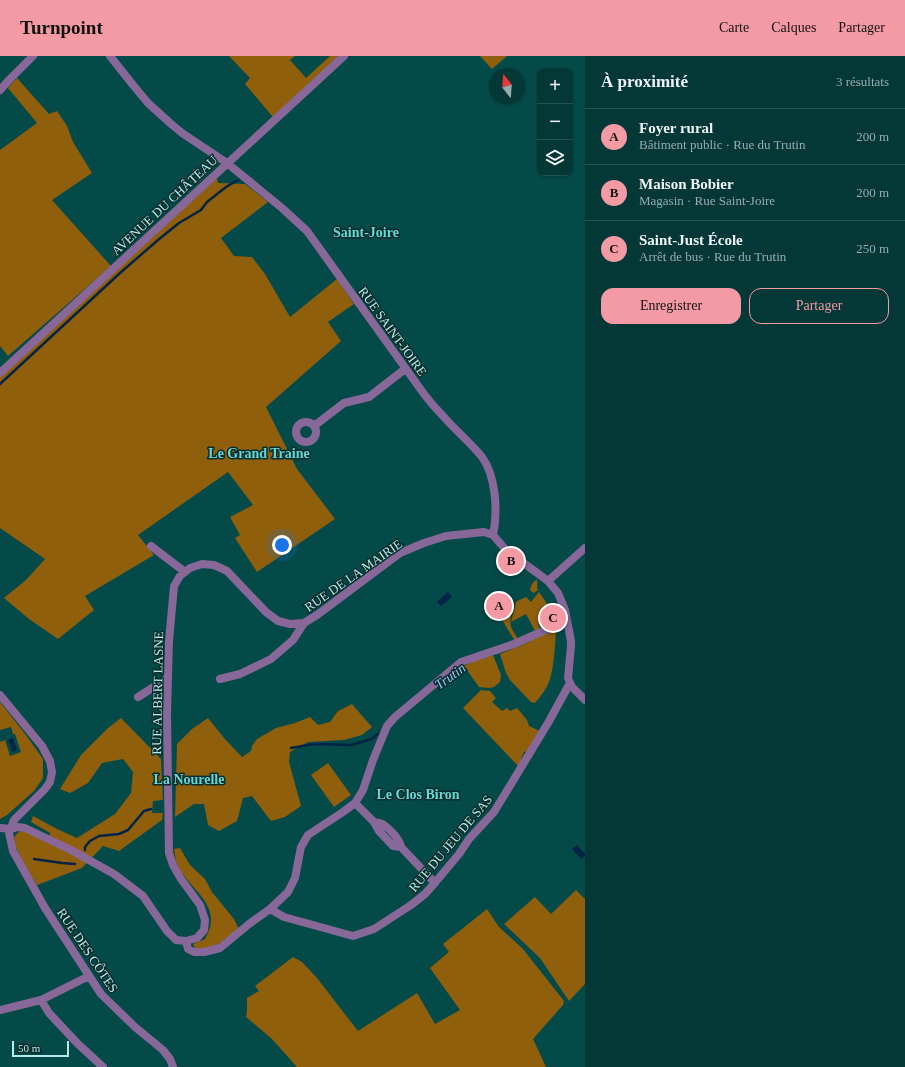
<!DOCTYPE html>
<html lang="fr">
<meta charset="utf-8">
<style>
:root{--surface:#033837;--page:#0d3f3f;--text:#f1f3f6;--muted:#97acad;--line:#245252;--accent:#f49aa4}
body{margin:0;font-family:"Times New Roman",serif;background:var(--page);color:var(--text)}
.controls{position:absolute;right:12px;top:12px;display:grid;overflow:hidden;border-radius:8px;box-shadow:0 1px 3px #0004}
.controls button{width:36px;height:36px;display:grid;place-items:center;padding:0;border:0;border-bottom:1px solid var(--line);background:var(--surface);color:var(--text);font:20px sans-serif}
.compass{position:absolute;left:489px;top:12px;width:36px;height:36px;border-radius:50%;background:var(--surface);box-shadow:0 1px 3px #0004;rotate:343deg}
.scale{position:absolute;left:12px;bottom:10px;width:57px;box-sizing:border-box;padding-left:4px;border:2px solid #b8ebe9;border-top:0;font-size:11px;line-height:14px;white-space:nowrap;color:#b8ebe9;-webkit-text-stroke:3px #072d2c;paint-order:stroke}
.you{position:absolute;left:282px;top:489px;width:14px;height:14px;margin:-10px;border:3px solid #fff;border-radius:50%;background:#1a73e8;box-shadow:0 0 0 6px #1a73e833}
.badge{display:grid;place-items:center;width:26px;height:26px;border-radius:50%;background:var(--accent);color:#111;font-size:13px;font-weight:700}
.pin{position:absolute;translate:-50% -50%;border:2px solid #fff;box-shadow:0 1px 4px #0006}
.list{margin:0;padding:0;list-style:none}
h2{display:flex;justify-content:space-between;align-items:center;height:52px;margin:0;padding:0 16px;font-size:17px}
h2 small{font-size:13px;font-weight:400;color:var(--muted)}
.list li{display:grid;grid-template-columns:26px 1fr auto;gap:12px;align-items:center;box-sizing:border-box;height:56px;padding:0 16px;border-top:1px solid var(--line)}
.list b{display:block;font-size:15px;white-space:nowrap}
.list p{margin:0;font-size:13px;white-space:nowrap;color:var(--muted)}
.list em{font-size:13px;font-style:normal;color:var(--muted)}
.actions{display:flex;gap:8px;padding:12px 16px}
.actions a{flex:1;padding:9px 0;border:1px solid var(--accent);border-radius:12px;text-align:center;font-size:14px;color:var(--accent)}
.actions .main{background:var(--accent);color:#111}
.icon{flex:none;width:22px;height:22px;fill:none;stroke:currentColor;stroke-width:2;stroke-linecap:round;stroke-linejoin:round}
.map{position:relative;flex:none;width:585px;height:1011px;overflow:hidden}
header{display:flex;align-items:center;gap:24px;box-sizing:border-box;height:56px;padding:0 20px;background:var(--accent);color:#111}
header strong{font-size:19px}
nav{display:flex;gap:22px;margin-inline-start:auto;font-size:14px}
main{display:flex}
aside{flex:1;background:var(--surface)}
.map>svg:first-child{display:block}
.green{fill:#905f0c}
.water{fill:#042445}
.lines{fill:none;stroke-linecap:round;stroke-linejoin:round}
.stream{stroke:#042445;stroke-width:2.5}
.minor{stroke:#876898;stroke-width:8}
.labels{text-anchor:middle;stroke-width:3;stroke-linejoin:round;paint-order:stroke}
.street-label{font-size:13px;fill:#b8ebe9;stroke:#072d2c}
.neighbourhood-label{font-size:14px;font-weight:bold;fill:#65d7d4;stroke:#072d2c}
.water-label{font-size:14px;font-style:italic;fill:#98c6fc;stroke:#072d2c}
</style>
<header>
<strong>Turnpoint</strong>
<nav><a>Carte</a><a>Calques</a><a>Partager</a></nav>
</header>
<main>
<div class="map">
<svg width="585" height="1011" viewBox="0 0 585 1011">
<rect width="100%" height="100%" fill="#044a49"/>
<path class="green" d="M229,0h66l-5,4 16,18 24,-22h10l-67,61 -28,-33 5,-6z
M480,0h27l-15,13z
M17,22l32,36 8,-3 10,15 6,16 19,31 -40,27 59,66 -103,90 -8,-10v-196l37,-27 -29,-35z
M217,122l1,5 27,1 23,18 -47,36 13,18 18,1 13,17 25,43 47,-38 17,25 -26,18 13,19 -75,66 31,62 38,50 -78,53 -22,-34 5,-3 -10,-18 23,-12 -25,-33 -90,63 16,20 -69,41 9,14 -36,29 -29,-20 -25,-21 22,-18 19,-21 -45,-31v-151z
M537,524c1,3 -1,6 1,10l-4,3 -2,-1 -2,-2c1,-5 3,-9 7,-10z
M539,536l9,13 4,10 -14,9 2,4 -5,3 -9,-17 -15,8 5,-20 3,-2 7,-3 5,5z
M512,556c-4,14 -1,15 6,27l-3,2 -13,-21z
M555,572l1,3c-1,14 -2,38 -7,51 -3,8 -9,15 -14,21l-4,-1 -21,-22 -4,-7 -6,-19 27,-11z
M493,599l8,20 -1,7 -6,5 -5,1 -10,-1 -15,-21 8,-4z
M481,634l9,1 6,7 -4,4 10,9 5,-3 3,3 7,-3 10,12 2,6 11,5 -12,20 -4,1 -3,7 1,3 -3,5 -56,-59z
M0,646l26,33 17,24v19l-9,13 -27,24 -7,4v-77l5,-2 5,16 11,-4 -6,-18h-2l-2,-7 -11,3z
M352,648l20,23 -10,8 -18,5 -36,2 -18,10 -1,10 12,44 -16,11 -14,4 -19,-25 -9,2 -6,23 -18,10 -11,-6 -4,-21h-10l-19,13 2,-73 15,-15 16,-11 16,20 18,19 9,-6 1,-5 5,-7 19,-11 19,-5 15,-6 8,8 12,-3 8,-11z
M121,662l40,41 2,41 -10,1 -1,12h11l-1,7 -43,31 -16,-5 -21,22 -45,17c-5,-9 -26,-40 -22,-49 2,-3 5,-5 8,-6l26,12 1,-9 -19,-11 2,-6 24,13 20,9 38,-24 16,-21 2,-21 -10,-13 -21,4 -14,20 -18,10 -10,-4 21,-34 27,-27z
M328,707l23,32 -17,12 -23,-32z
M180,792l10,17 15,14 7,13 22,27 5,10 -22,16 -9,3h-13l-2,-4 12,-5c21,-36 -19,-49 -29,-78 -1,-3 -1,-8 -2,-12z
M576,834l9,9v85l-16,17 -29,-43 -36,-34 31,-27 16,17z
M487,853l12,18 24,22 41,52 -1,4 -30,34 13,28h-249l-25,-28 -26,-22 1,-6v-13l12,-7 -4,-5 38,-29 9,5 15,16 41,53 59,-38 18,31 25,-14 -30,-42 19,-16 -6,-8z"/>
<path class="water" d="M448,536l4,5 -11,9 -4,-4z
M13,682l4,12 -5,2 -4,-12z
M577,789l8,9v2l-4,3 -9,-10z"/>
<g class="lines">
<path class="stream" d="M0,328l120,-111 38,-33 21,-17 22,-13 6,-8 19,-15 12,-7
M291,692l23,-4 37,1 21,-6 4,-4 2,-1
M85,794v-3l5,-6 9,-5 20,-2 9,-4 16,-19 7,-2
M34,803l28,4 13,1"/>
<path class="minor" d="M110,0l23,29 15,18 22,20 12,10 45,30 55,45 25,23 117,163c6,8 13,16 20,23 12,14 27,26 38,40 14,19 16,55 11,78
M0,34l11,-12 22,-22
M0,317l344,-317
M296 376a10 10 0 1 1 20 0a10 10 0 1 1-20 0Z
M314,370l30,-23 25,-6 36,-28
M493,479l13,15 42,31 10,12 7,17 6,31v5l-3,32 4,9 13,13
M151,490l34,26
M548,525l37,-33
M220,623l20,-5 31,-15 22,-19 11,-17 13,-8 83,-62 24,-10 22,-7 38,-4 9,3
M0,639l42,51 8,15 2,11 -2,10 -5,7 -31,31 -5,13 4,18 32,57 56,86 34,33 28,23 7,9 3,8
M138,641l30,-19
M355,747l19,19 5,9 14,15 8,1
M374,766c3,1 8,1 10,3 6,4 16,15 17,22l34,36
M0,772l11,1 7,-2 7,1 46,22 43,24 29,22 24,35 9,9 10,1 11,-3 7,-8 1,-10 -5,-15 -19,-26 -8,-14 -4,-12 -2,-140 2,-72 5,-55 6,-10 10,-8 12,-4 12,1 13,6 39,41 12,9 12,3 14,-1
M270,853l14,8 69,19 21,-7 37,-24 14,-11 8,-9 26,-31 10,-15 25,-27 54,-89 22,-40
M186,885l2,8 6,3h10l16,-4 29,-24 21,-15 18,-17 7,-14 6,-31 7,-12 35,-23 12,-9 8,-13 10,-30 14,-34 8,-9 66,-55 53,-18 36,-16 16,-11
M41,944l8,13 28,30 26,24
M0,954l41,-10 48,-24"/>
</g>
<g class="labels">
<g class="street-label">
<text transform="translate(164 149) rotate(-43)" y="5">AVENUE DU CHÂTEAU</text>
<text transform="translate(393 275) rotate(54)" y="5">RUE SAINT-JOIRE</text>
<text transform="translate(353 519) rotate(-35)" y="5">RUE DE LA MAIRIE</text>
<text transform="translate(157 637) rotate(-89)" y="5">RUE ALBERT LASNE</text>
<text transform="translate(450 787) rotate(-50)" y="5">RUE DU JEU DE SAS</text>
<text transform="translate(88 894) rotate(56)" y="5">RUE DES CÔTES</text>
</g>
<g class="neighbourhood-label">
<text x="366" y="181">Saint-Joire</text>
<text x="259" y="402">Le Grand Traine</text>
<text x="189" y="728">La Nourelle</text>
<text x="418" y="743">Le Clos Biron</text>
</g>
<g class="water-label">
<text transform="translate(450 620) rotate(-36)" y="5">Trutin</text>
</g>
</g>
</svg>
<div class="controls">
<button>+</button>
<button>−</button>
<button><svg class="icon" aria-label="layers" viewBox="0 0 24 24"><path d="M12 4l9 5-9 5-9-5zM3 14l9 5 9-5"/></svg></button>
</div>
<svg class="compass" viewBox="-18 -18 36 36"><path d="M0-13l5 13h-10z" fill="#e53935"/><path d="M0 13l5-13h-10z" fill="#97acad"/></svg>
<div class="scale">50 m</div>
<div class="you"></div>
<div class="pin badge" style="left:499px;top:550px">A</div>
<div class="pin badge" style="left:511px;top:505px">B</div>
<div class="pin badge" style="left:553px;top:562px">C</div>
</div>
<aside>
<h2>À proximité<small>3 résultats</small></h2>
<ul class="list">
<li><span class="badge">A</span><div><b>Foyer rural</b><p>Bâtiment public · Rue du Trutin</p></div><em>200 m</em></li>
<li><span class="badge">B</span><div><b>Maison Bobier</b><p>Magasin · Rue Saint-Joire</p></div><em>200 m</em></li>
<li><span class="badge">C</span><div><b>Saint-Just École</b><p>Arrêt de bus · Rue du Trutin</p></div><em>250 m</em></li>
</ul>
<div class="actions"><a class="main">Enregistrer</a><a>Partager</a></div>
</aside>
</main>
